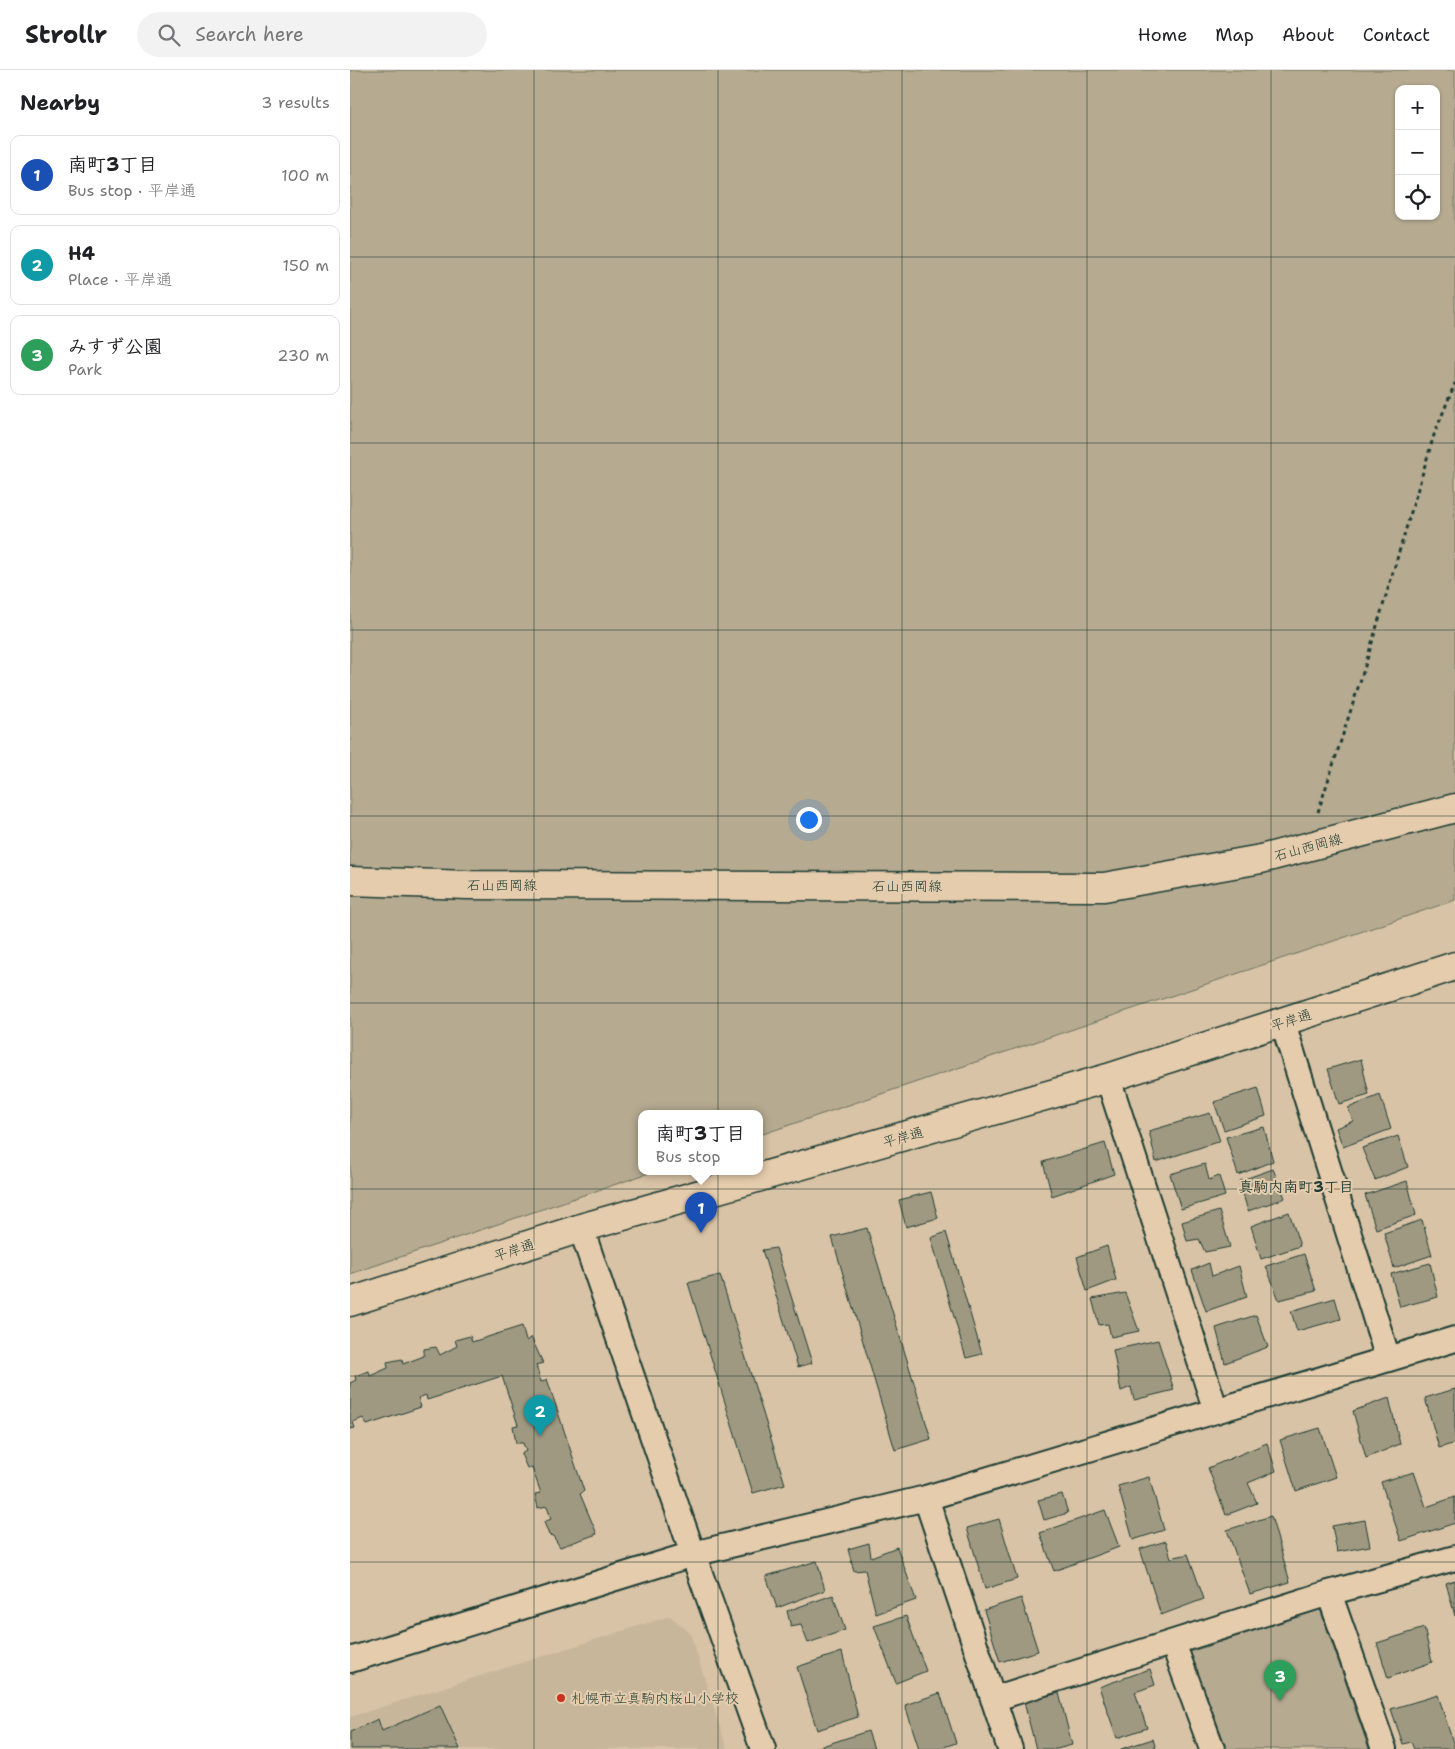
<!DOCTYPE html>
<meta charset="utf-8">
<style>
:root{--surface:#fff;--page:#f2f2f2;--text:#202124;--muted:#757577;--line:#e0e0e0;--accent:#d93025}
body{margin:0;font-family:"Shantell Sans","Klee One",sans-serif;background:var(--page);color:var(--text)}
.controls{position:absolute;right:15px;top:15px;display:grid;overflow:hidden;border-radius:10px;box-shadow:0 1px 4px #0004}
.controls button{width:45px;height:45px;display:grid;place-items:center;padding:0;border:0;border-bottom:1px solid var(--line);background:var(--surface);color:var(--text);font:25px sans-serif}
.you{position:absolute;left:458px;top:749px;width:18px;height:18px;margin:-12px;border:4px solid #fff;border-radius:50%;background:#1a73e8;box-shadow:0 0 0 8px #1a73e833}
.badge{display:grid;place-items:center;width:32px;height:32px;border-radius:50%;background:var(--accent);color:#fff;font-size:16px;font-weight:700}
.pin{position:absolute;translate:-50% -41px;filter:drop-shadow(0 1px 2px #0008)}
.pin::after{content:'';position:absolute;top:26px;width:18px;height:15px;background:inherit;clip-path:polygon(0 0,100% 0,50% 100%)}
.popup{position:absolute;left:288px;top:1040px;width:125px;height:65px;box-sizing:border-box;display:grid;place-content:center;border-radius:10px;background:var(--surface);filter:drop-shadow(0 1px 4px #0005);font-size:16px;white-space:nowrap;color:var(--muted)}
.popup b{font-size:19px;color:var(--text)}
.popup::after{content:'';position:absolute;left:50%;top:100%;margin-left:-10px;border:10px solid transparent;border-top-color:var(--surface)}
.list{margin:0;padding:0;list-style:none}
h2{display:flex;justify-content:space-between;align-items:center;height:65px;margin:0;padding:0 20px;font-size:21px}
h2 small{font-size:16px;font-weight:400;color:var(--muted)}
.list li{display:grid;grid-template-columns:32px 1fr auto;gap:15px;align-items:center;box-sizing:border-box;height:80px;margin:0 10px 10px;padding:0 10px;border:1px solid var(--line);border-radius:10px}
.list b{display:block;font-size:19px;white-space:nowrap}
.list p{margin:0;font-size:16px;white-space:nowrap;color:var(--muted)}
.list em{font-size:16px;font-style:normal;color:var(--muted)}
.icon{flex:none;width:28px;height:28px;fill:none;stroke:currentColor;stroke-width:2;stroke-linecap:round;stroke-linejoin:round}
.map{position:relative;flex:none;width:1105px;height:1679px;overflow:hidden}
header{display:flex;align-items:center;gap:30px;box-sizing:border-box;height:70px;padding:0 25px;background:var(--surface);border-bottom:1px solid var(--line)}
header strong{font-size:24px}
nav{display:flex;gap:28px;margin-inline-start:auto;font-size:18px}
.search{width:350px;height:45px;background:var(--page);display:flex;align-items:center;gap:12px;box-sizing:border-box;padding:0 18px;border-radius:28px;color:var(--muted);font-size:19px}
main{display:flex}
aside{flex:1;background:var(--surface)}
.map>svg:first-child{display:block}
.built{fill:#c8b69b}
.green{fill:#b6aa91;stroke:#6a7462;fill-rule:evenodd}
.building{fill:#9f9982;stroke:#1f3d34}
.lines{fill:none;stroke-linecap:round;stroke-linejoin:round}
.minor-casing{stroke:#1f3d34;stroke-width:28}
.tertiary-casing{stroke:#1f3d34;stroke-width:31}
.path{stroke:#1f3d34;stroke-width:3;stroke-dasharray:4 4;stroke-linecap:butt}
.minor{stroke:#e5ccad;stroke-width:24}
.tertiary{stroke:#e5ccad;stroke-width:28}
.grid{fill:none;stroke:#1f3d34;stroke-width:1;stroke-opacity:0.55}
.poi-dot{fill:#c8321e;stroke:#e5ccad;stroke-width:2}
.labels{text-anchor:middle;stroke-width:4;stroke-linejoin:round;paint-order:stroke}
.street-label{font-size:14px;fill:#1f3d34;stroke:#e5ccad}
.poi-label{font-size:14px;fill:#1f3d34;stroke:#e5ccad;text-anchor:start}
.neighbourhood-label{font-size:15px;font-weight:bold;fill:#1f3d34;stroke:#e5ccad}
</style>
<header>
<strong>Strollr</strong>
<div class="search"><svg class="icon" aria-label="search" viewBox="0 0 24 24"><circle cx="10" cy="10" r="6"/><path d="M15 15l6 6"/></svg>Search here</div>
<nav><a>Home</a><a>Map</a><a>About</a><a>Contact</a></nav>
</header>
<main>
<aside>
<h2>Nearby<small>3 results</small></h2>
<ul class="list">
<li><span class="badge" style="background:#1a4fb4">1</span><div><b>南町3丁目</b><p>Bus stop · 平岸通</p></div><em>100 m</em></li>
<li><span class="badge" style="background:#0f9aa8">2</span><div><b>H4</b><p>Place · 平岸通</p></div><em>150 m</em></li>
<li><span class="badge" style="background:#2e9e5b">3</span><div><b>みすず公園</b><p>Park</p></div><em>230 m</em></li>
</ul>
</aside>
<div class="map">
<svg width="1105" height="1679" viewBox="0 0 1105 1679">
<rect width="100%" height="100%" fill="#d9c3a6"/>
<filter id="ink" filterUnits="userSpaceOnUse"><feTurbulence type="fractalNoise" baseFrequency=".02" numOctaves="2"/><feDisplacementMap in="SourceGraphic" scale="10" xChannelSelector="R" yChannelSelector="G"/><feConvolveMatrix kernelMatrix="1 2 1 2 8 2 1 2 1" color-interpolation-filters="sRGB"/></filter>
<g filter="url(#ink)">
<path class="built" d="M320,1546l20,17 37,116h-377v-32z"/>
<path class="green" d="M0,0h1105v830l-695,235v-21h-118v58h10l-302,102zM1049,19h37v127h-37z
M970,1539l49,140h-142l-37,-97z"/>
<path class="building" d="M1011,989l8,36 -30,9 -11,-35z
M908,1018l8,28 -42,14 -10,-28z
M1030,1025l11,34 -48,18 -7,-19 17,-7 -5,-13z
M860,1043l10,28 -64,21 -7,-31z
M914,1057l9,34 -35,14 -12,-38z
M1048,1066l10,31 -33,13 -13,-32z
M755,1073l9,31 -62,22 -9,-34z
M855,1094l4,16 10,-4 6,20 -44,13 -11,-35z
M923,1099l12,29 -37,13 -9,-30z
M1057,1111l9,34 -40,14 -11,-34z
M581,1122l7,26 -32,9 -7,-27z
M869,1141l11,36 -25,5 -6,-13 -12,2 -5,-19z
M939,1142l11,34 -39,13 -10,-33z
M1072,1150l10,35 -38,13 -10,-35z
M517,1158l64,211 -36,11 -63,-213z
M596,1162l36,122 -16,4 -35,-120z
M757,1176l9,34 -29,11 -10,-34z
M426,1178l36,115 -14,4 -36,-117z
M954,1184l12,37 -37,9 -13,-34z
M859,1193l3,13 27,-10 8,31 -41,14 -14,-41z
M1080,1193l8,34 -38,10 -9,-33z
M370,1205l65,209 -32,9 -65,-210z
M775,1223l14,38 -28,6 -3,-13 -9,1 -7,-26z
M985,1228l6,21 -44,12 -6,-20z
M906,1245l12,32 -43,16 -9,-35z
M172,1256l4,15 5,-4 12,26 -7,2 5,17 6,-3 37,112 -4,3 17,40 -37,13 -7,-11 -4,-1 -5,-13 7,-3 -4,-13 -9,2 -3,-14 6,-1 -9,-25h-5l-6,-14 5,-3 -3,-8h-7l-3,-17 5,-1 -16,-49 -75,24 -1,-5 -8,3 3,9 -54,18 -4,-7 -10,4 2,6 -5,1v-46l6,-3 -1,-4 14,-5 1,5 18,-8 -1,-6 15,-3 1,5 21,-8v-7l12,-2 4,8 17,-9 -2,-6 15,-4 2,6z
M808,1270l16,50 -40,10 -3,-13 -10,4 -8,-41z
M1105,1319v54l-16,5 -14,-50z
M1039,1328l11,46 -34,14 -13,-47z
M970,1358l16,49 -40,14 -16,-51z
M917,1373l9,28 -28,12 9,20 -31,12 -18,-47z
M1064,1402l12,35 29,-10v26l-54,18 -20,-59z
M799,1407l15,53 -31,10 -15,-54z
M712,1424l6,19 -24,7 -6,-20z
M755,1440l14,37 -65,24 -14,-38z
M921,1446l19,66 -40,12 -23,-64z
M649,1449l18,60 -32,10 -18,-61z
M1015,1450l5,26 -33,6 -5,-26z
M816,1471l5,17 17,-4 16,45 -43,16 -21,-66z
M519,1473l2,14 26,-10 19,53 -40,14 -11,-44 -11,1 -6,-22z
M467,1491l8,29 -48,18 -11,-32z
M1105,1510v36l-9,-33z
M483,1525l12,35 -37,13 -7,-18 -10,2 -4,-16z
M671,1528l17,53 -38,11 -16,-52z
M556,1546l20,55 -30,12 -22,-57z
M1074,1558l8,34 -44,16 -11,-35z
M492,1582l16,65 -41,13 -20,-63z
M800,1599l5,16 -20,7 12,36 -30,10 -18,-51z
M590,1623l16,50 -18,6h-19l-14,-44z
M709,1623l13,52 -15,4h-21l-12,-47z
M1088,1625l17,54h-41l-3,-7 -8,2 -12,-35z
M90,1635l20,44h-110v-17l28,-13 4,12z
M518,1661l6,18h-57l-1,-1z
M803,1669l3,10h-35z"/>
<g class="lines">
<defs>
<path id="minor" d="M933,953l105,336
M758,1008l108,333
M231,1158l112,326 70,195
M576,1428l84,251
M979,1523l55,156
M823,1573l39,106
M0,1590l343,-106 233,-56 529,-159
M643,1629l336,-106 126,-35"/>
<path id="tertiary" d="M0,811l118,4 636,2 157,-28 194,-51
M0,1232l231,-74 527,-150 347,-112"/>
</defs>
<use href="#minor" class="minor-casing"/>
<use href="#tertiary" class="tertiary-casing"/>
<path class="path" d="M968,742l47,-146 69,-231 21,-52"/>
<use href="#minor" class="minor"/>
<use href="#tertiary" class="tertiary"/>
</g>
</g>
<path class="grid" d="M184,0v1679M368,0v1679M552,0v1679M737,0v1679M921,0v1679M0,187h1105M0,373h1105M0,560h1105M0,746h1105M0,933h1105M0,1119h1105M0,1306h1105M0,1492h1105"/>
<circle class="poi-dot" cx="211" cy="1628" r="5"/>
<g class="labels">
<g class="street-label">
<text transform="translate(958 777) rotate(-15)" y="5">石山西岡線</text>
<text x="152" y="820">石山西岡線</text>
<text x="557" y="821">石山西岡線</text>
<text transform="translate(941 950) rotate(-18)" y="5">平岸通</text>
<text transform="translate(553 1067) rotate(-16)" y="5">平岸通</text>
<text transform="translate(164 1180) rotate(-18)" y="5">平岸通</text>
</g>
<g class="poi-label">
<text x="221" y="1633">札幌市立真駒内桜山小学校</text>
</g>
<g class="neighbourhood-label">
<text x="946" y="1122">真駒内南町3丁目</text>
</g>
</g>
</svg>
<div class="controls">
<button>+</button>
<button>−</button>
<button><svg class="icon" aria-label="locate" viewBox="0 0 24 24"><circle cx="12" cy="12" r="6"/><path d="M12 2v4M12 18v4M2 12h4M18 12h4"/></svg></button>
</div>
<div class="you"></div>
<div class="pin badge" style="left:351px;top:1163px;background:#1a4fb4">1</div>
<div class="popup"><b>南町3丁目</b>Bus stop</div>
<div class="pin badge" style="left:190px;top:1366px;background:#0f9aa8">2</div>
<div class="pin badge" style="left:930px;top:1631px;background:#2e9e5b">3</div>
</div>
</main>
